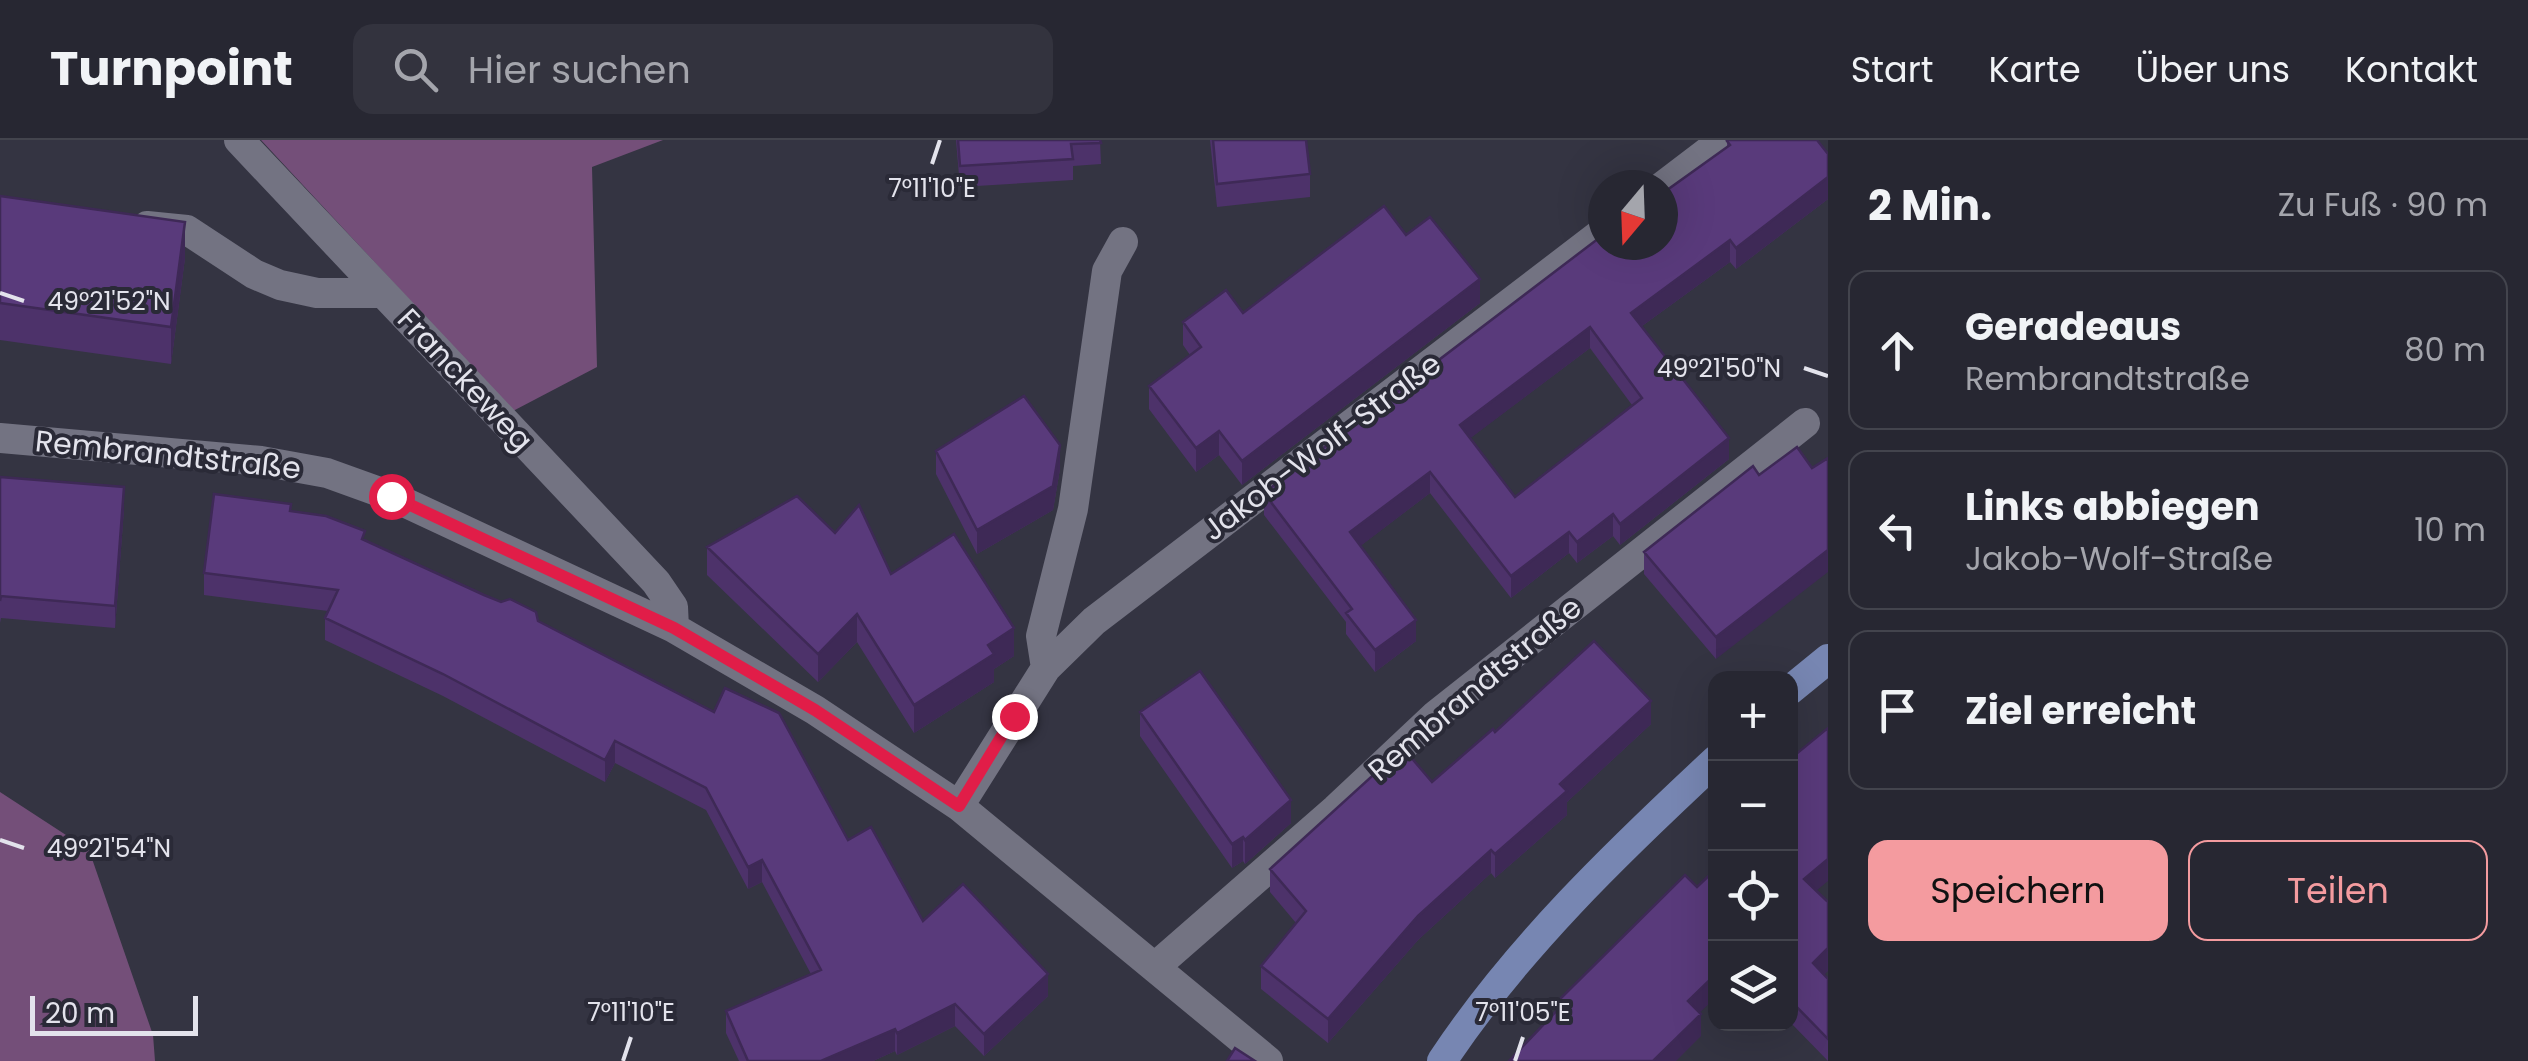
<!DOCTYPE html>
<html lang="de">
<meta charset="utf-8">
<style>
:root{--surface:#272732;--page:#33333e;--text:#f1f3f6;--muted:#a4a5ac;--line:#43444d;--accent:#f49b9f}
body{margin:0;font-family:Poppins,sans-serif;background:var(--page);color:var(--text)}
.controls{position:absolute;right:30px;bottom:30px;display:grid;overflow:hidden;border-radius:20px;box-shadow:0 10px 40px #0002}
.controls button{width:90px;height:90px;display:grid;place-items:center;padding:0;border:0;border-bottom:2px solid var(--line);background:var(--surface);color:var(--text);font:50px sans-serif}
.compass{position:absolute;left:1588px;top:30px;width:90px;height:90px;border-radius:50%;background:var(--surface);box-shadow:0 10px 40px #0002;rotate:199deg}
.scale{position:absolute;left:30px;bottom:25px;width:168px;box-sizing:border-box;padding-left:10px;border:5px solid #e3e3ec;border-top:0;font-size:28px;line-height:35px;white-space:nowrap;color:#e3e3ec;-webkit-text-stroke:8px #2a2a37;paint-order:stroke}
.stop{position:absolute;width:30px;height:30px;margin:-22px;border:8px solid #e11d48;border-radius:50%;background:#fff}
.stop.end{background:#e11d48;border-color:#fff;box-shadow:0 2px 10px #0008}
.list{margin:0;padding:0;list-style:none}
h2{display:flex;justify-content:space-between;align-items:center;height:130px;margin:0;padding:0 40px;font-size:42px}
h2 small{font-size:32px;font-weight:400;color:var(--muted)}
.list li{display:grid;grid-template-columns:65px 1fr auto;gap:30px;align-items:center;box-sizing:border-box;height:160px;margin:0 20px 20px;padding:0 20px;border:2px solid var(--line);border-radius:20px}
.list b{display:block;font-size:38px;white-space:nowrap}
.list p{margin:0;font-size:32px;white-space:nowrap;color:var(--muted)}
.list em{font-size:32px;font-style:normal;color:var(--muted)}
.actions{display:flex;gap:20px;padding:30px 40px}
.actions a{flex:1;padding:22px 0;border:2px solid var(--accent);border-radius:20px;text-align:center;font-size:35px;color:var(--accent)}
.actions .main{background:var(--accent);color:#111}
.icon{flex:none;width:55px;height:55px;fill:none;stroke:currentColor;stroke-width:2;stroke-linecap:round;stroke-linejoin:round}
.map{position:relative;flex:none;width:1828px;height:921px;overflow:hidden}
header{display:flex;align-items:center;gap:60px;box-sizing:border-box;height:140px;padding:0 50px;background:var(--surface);border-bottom:2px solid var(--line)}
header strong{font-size:48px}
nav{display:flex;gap:55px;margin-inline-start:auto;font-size:35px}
.search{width:700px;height:90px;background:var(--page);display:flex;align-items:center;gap:25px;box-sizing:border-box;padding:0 35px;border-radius:20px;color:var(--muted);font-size:38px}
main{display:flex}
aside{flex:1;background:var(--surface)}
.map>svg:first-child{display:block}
.green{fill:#744f79}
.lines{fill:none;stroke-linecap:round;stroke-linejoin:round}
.minor{stroke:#737382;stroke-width:30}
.major{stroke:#7786b2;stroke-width:30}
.wall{fill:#4d326a;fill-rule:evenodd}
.shaded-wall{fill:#3e2956}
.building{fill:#593a7b;stroke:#3e2956;stroke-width:2.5;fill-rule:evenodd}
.route{stroke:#e11d48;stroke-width:12}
.ticks{fill:none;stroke:#e3e3ec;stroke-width:4}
.labels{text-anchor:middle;stroke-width:8;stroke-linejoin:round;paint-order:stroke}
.street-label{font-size:30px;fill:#e3e3ec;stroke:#2a2a37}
.ticks-label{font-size:25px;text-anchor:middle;fill:#e3e3ec;stroke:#2a2a37;stroke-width:8;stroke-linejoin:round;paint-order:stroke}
</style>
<header>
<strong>Turnpoint</strong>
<div class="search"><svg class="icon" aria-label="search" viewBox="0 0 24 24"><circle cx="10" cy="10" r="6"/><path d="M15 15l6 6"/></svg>Hier suchen</div>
<nav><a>Start</a><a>Karte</a><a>Über uns</a><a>Kontakt</a></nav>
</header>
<main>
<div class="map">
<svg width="1828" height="921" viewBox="0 0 1828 921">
<rect width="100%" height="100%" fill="#343442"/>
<path class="green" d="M261,0h402l-71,27 5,200 -84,44z
M0,652l89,58 64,185 2,26h-155z"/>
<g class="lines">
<path class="minor" d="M239,0l417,442 17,25 1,21
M1663,46l59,-45
M147,86l40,4 67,44 26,11 37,8h66
M0,298l261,23 66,12 64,23 283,132 141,82 144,96 309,255
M1046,528l-5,-32 32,-127 34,-238 16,-29
M959,666l87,-138 48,-47 509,-389
M1155,827l181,-158 100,-94 369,-292"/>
<path class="major" d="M1790,550l38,-31
M1442,921c75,-113 175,-209 274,-301"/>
</g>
<path class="wall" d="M956,0h144l1,24 -28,2v14l-113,7z
M1210,0h96l4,34v23l-93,10z
M1727,1l101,13v45l-92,70 -6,-7 -88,64 87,133 -109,86 -7,-9 -36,27 -8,-10 -58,45 -81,-105 -70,53 56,95 -41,31 -29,-38v-12l-82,-107v-22l463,-346zM1590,208l42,57 -117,92 -45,-59z
M0,56l185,62 -14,106 -171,-24z
M1406,95l74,68 -238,182 -23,-30 -23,17 -47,-63v-23l41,-31 -7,-10v-23l60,-9z
M936,311l124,18 -7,41 -76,44 -41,-80z
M1759,335l-43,184 -72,-85v-22z
M0,337l124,32 -9,119 -114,-10 -1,5z
M291,371l74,29 173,81 310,219 75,81 125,75 -64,60 -29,-30 -58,29 -2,-4 -22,10h-134l-13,-28v-22l85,-37 -49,-92 -14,7 -42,-79 -91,-47 -10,19 -162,-86 -118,-56v-22l3,-7 -124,-16v-22z
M835,393l56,41 123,82 -20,13v13l-80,51 -57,-91 -39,40 -111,-107v-28z
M1140,572l151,111 -46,41 -2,-3 -11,7 -92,-132z
M1651,584l-84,78v13l-72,63 -4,-5 -73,67 -90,103 -67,-54v-23l35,-43 -26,-31v-23l162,-87 63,-50z
M1790,619l26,132 8,84 4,4v82l-38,-39z"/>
<path class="shaded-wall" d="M1828,37v22l-92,70v-21z
M185,82v36l-14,106v-37z
M1730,100v22l-99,72v-21z
M1480,139v24l-238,182v-24z
M1590,187v21l-130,98v-21z
M1219,291v24l-23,17v-24z
M1729,298v21l-109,86v-21z
M1060,305v24l-7,41 -76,44v-24z
M1430,332v21l-80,61v-22z
M124,347v22l-9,119v-22z
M1613,374v22l-36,27v-21z
M1569,392v21l-58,45v-22z
M1828,410v22l-112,87v-22z
M857,474v28l-39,40v-28z
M1416,480v21l-41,31v-22z
M1014,488v28l-20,13v13l-80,51v-28l74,-60z
M1651,561v23l-84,78v13l-72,63v-24l65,-70z
M615,601v22l-10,19v-22z
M1291,660v23l-46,41v-24z
M1243,697v24l-11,7v-24z
M1491,710v23l-73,67 -90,103v-24l90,-103z
M1828,719v22l-24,20v-22z
M762,720v22l-14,7v-22z
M1828,808v23l-15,15v-23z
M1048,834v22l-64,60v-22z
M1716,834v23l-28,27v-23z
M955,864v22l-58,29v-22z
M1701,874v22l-25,25h-23z
M895,889v22l-22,10h-52z"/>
<path class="building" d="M958,0h142l1,3 -30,1 2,15 -113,7z
M1213,0h93l4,34 -93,10z
M1729,0h88l11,14v23l-92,71 -6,-8 -99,73 98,125 -109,86 -7,-10 -36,28 -8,-10 -58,44 -81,-104 -80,60 66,88 -41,30 -29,-37 6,-4 -88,-116 339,-258v10h60v-52l67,-48 -3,-4zM1590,187l52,71 -127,99 -55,-72z
M0,56l185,26 -14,105 -171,-24z
M1384,66l22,29 24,-18 50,62 -238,182 -23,-30 -23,17 -47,-62 52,-39 -18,-25 43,-32 17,23z
M1024,256l36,49 -7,41 -76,44 -41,-79z
M1797,307l15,21 16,-10v92l-112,87 -72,-85 109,-86 6,9z
M0,337l124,10 -9,119 -114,-10 -1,5z
M214,354l77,10 -1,7 36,5 39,15 -3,8 122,56 17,7 9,-3 26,13 2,9 176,91 11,-24 54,25 69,127 23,-13 52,94 40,-37 85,90 -64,60 -29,-30 -58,29 -2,-4 -74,32h-73l-22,-50 95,-41 -59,-110 -14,7 -42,-79 -91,-47 -10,19 -162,-86 -118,-56 13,-28 -134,-17z
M797,356l38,37 24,-28 32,69 63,-40 60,94 -26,17 6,9 -80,51 -57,-91 -39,40 -111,-107z
M1594,501l57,60 -91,83 7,7 -72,63 -4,-4 -73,66 -90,103 -67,-53 45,-55 -36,-42 133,-121 29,34 61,-53 2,3z
M1200,531l91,129 -46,40 -2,-3 -11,7 -92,-132z
M1828,588v131l-24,20 24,23v46l-15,15 15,16v60l-38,-39v-241z
M1716,729v105l-28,27 13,13 -48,47h-144l54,-57 -4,-4 126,-125 12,12z
M1235,908l20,13h-28z"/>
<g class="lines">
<path class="route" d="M391,356l283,132 141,82 144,96 55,-90"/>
</g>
<path class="ticks" d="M932,24l8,-24M0,153l24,8M1804,228l24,8M0,700l24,8M623,921l8,-24M1515,921l8,-24"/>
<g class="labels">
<g class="street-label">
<text transform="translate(465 240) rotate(47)" y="10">Franckeweg</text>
<text transform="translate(1322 307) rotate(-37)" y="10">Jakob-Wolf-Straße</text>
<text transform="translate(168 315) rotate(6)" y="10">Rembrandtstraße</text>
<text transform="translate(1475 549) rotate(-40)" y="10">Rembrandtstraße</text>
</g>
</g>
<g class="ticks-label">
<text x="932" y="57">7°11'10"E</text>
<text x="109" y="170">49°21'52"N</text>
<text x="1719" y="237">49°21'50"N</text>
<text x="109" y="717">49°21'54"N</text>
<text x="631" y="881">7°11'10"E</text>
<text x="1523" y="881">7°11'05"E</text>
</g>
</svg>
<div class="controls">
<button>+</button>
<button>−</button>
<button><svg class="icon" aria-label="locate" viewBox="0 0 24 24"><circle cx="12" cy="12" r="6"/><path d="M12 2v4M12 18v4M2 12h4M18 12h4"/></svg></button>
<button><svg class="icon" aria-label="layers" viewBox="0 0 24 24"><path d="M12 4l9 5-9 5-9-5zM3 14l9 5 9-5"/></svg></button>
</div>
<svg class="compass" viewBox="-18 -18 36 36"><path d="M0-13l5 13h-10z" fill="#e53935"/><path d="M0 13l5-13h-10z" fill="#a4a5ac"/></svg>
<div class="scale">20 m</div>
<div class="stop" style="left:391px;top:356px"></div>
<div class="stop end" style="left:1014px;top:576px"></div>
</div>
<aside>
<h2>2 Min.<small>Zu Fuß · 90 m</small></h2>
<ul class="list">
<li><svg class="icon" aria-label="ahead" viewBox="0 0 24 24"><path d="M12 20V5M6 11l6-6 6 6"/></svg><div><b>Geradeaus</b><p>Rembrandtstraße</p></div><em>80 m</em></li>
<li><svg class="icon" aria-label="left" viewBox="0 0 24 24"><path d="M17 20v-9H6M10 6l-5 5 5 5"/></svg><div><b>Links abbiegen</b><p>Jakob-Wolf-Straße</p></div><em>10 m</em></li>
<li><svg class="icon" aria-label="arrive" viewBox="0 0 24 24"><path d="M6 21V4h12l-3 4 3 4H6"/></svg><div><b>Ziel erreicht</b></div></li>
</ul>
<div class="actions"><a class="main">Speichern</a><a>Teilen</a></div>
</aside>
</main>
